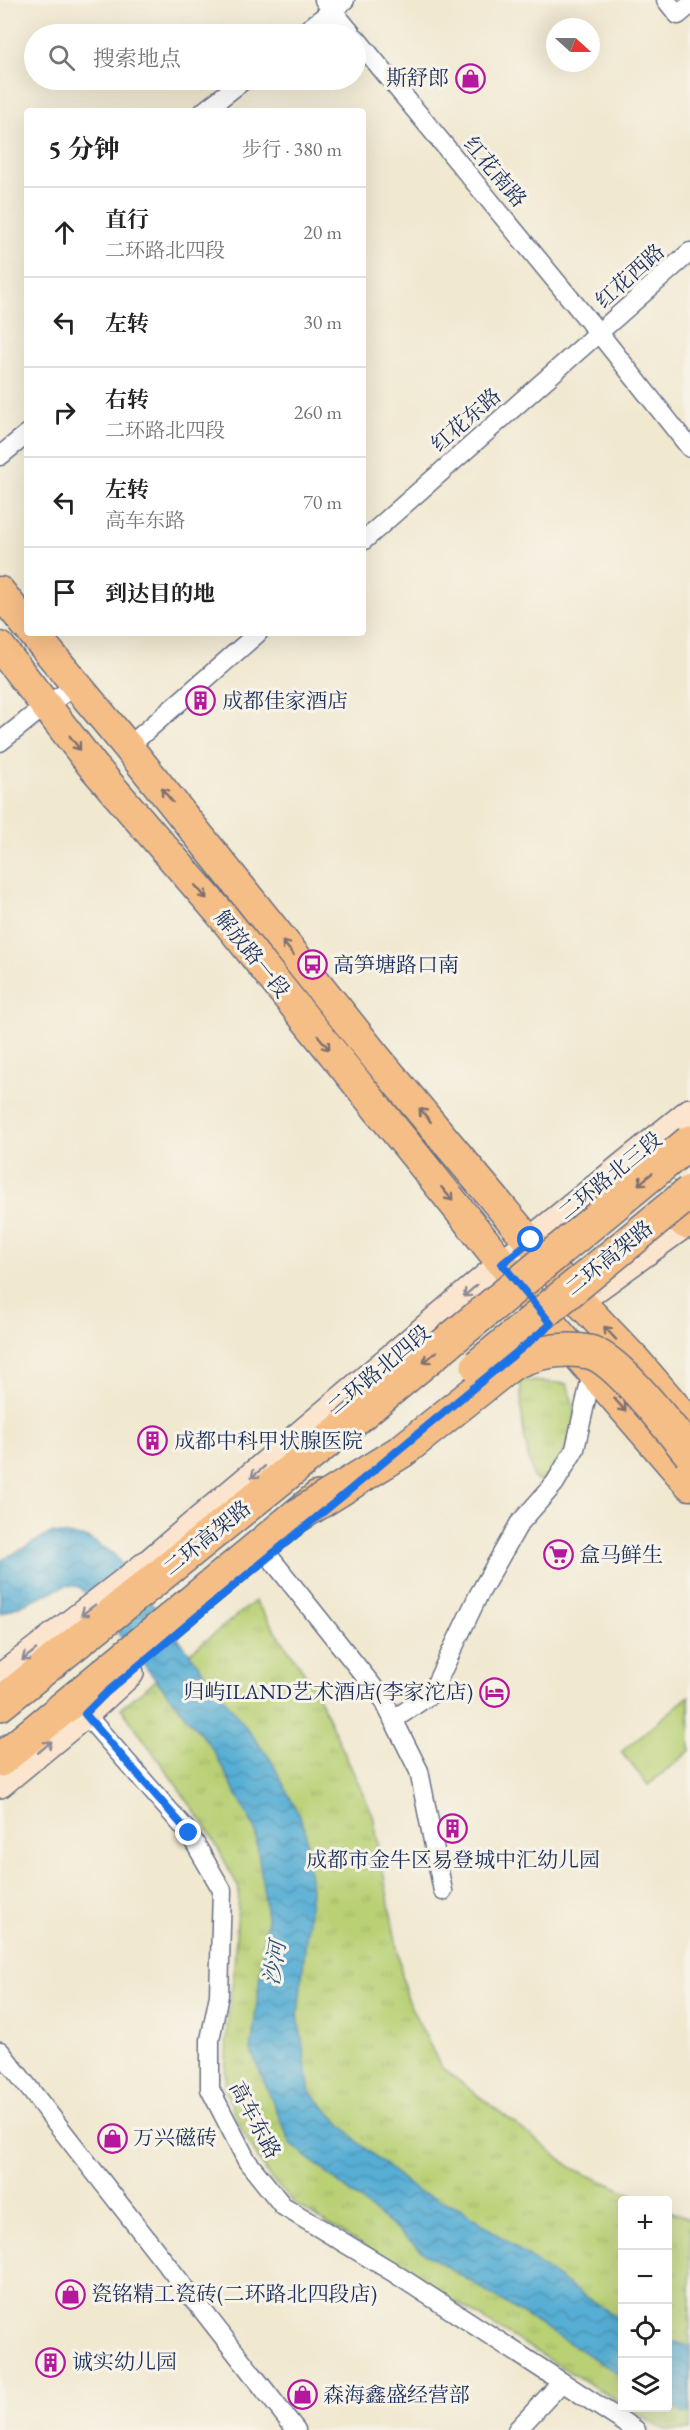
<!DOCTYPE html>
<html lang="zh">
<meta charset="utf-8">
<style>
:root{--surface:#fff;--page:#f6f6f6;--text:#222;--muted:#767676;--line:#e0e0e0}
body{margin:0;font-family:"EB Garamond","Noto Serif SC",serif;background:var(--page);color:var(--text)}
.controls{position:absolute;right:18px;bottom:18px;display:grid;overflow:hidden;border-radius:6px;box-shadow:0 6px 24px #0002}
.controls button{width:54px;height:54px;display:grid;place-items:center;padding:0;border:0;border-bottom:2px solid var(--line);background:var(--surface);color:var(--text);font:30px sans-serif}
.compass{position:absolute;left:546px;top:18px;width:54px;height:54px;border-radius:50%;background:var(--surface);box-shadow:0 6px 24px #0002;rotate:111deg}
.stop{position:absolute;width:18px;height:18px;margin:-14px;border:4px solid #1a73e8;border-radius:50%;background:#fff}
.stop.end{background:#1a73e8;border-color:#fff;box-shadow:0 2px 6px #0008}
.list{margin:0;padding:0;list-style:none}
h2{display:flex;justify-content:space-between;align-items:center;height:78px;margin:0;padding:0 24px;font-size:26px}
h2 small{font-size:20px;font-weight:400;color:var(--muted)}
.list li{display:grid;grid-template-columns:39px 1fr auto;gap:18px;align-items:center;box-sizing:border-box;height:90px;padding:0 24px;border-top:2px solid var(--line)}
.list b{display:block;font-size:22px;white-space:nowrap}
.list p{margin:0;font-size:20px;white-space:nowrap;color:var(--muted)}
.list em{font-size:20px;font-style:normal;color:var(--muted)}
.icon{flex:none;width:33px;height:33px;fill:none;stroke:currentColor;stroke-width:2;stroke-linecap:round;stroke-linejoin:round}
.map{position:relative;flex:none;width:690px;height:2430px;overflow:hidden}
.search{position:absolute;background:var(--surface);box-shadow:0 6px 24px #0002;left:24px;top:24px;width:342px;height:66px;display:flex;align-items:center;gap:15px;box-sizing:border-box;padding:0 21px;border-radius:33px;color:var(--muted);font-size:22px}
.panel{position:absolute;background:var(--surface);box-shadow:0 6px 24px #0002;left:24px;top:108px;width:342px;height:528px;border-radius:6px}
.map>svg:first-child{display:block}
.park{fill:url(#park-tufts);stroke:#6a806a;stroke-width:1.5}
.garden{fill:#b9d075;stroke:#6a806a;stroke-width:1.5}
.water{fill:url(#water-waves);stroke:#396e99;stroke-width:1.5}
.lines{fill:none;stroke-linecap:round;stroke-linejoin:round}
.street-casing{stroke:#667086;stroke-width:21}
.secondary-casing{stroke:#667086;stroke-width:30}
.primary-casing{stroke:#667086;stroke-width:33}
.highway-casing{stroke:#667086;stroke-width:36}
.street{stroke:#fff;stroke-width:18}
.secondary{stroke:#fbe5cf;stroke-width:27}
.primary{stroke:#f6be87;stroke-width:30}
.highway{stroke:#f6be87;stroke-width:33}
.highway-bridge-casing{stroke:#667086;stroke-width:36;stroke-linecap:butt}
.highway-bridge{stroke:#f6be87;stroke-width:33}
.oneway{stroke:#7e6f70}
.oneway2{stroke:#8b8a96}
.route{stroke:#1a73e8;stroke-width:8}
.labels{text-anchor:middle;stroke-width:6;stroke-linejoin:round;paint-order:stroke}
.poi-label{font-size:21px;fill:#1b2f5e;stroke:#f7f3e8;text-anchor:start}
.street-label{font-size:21px;fill:#1b2f5e;stroke:#f7f3e8}
.water-label{font-size:22px;font-style:italic;fill:#2d5581;stroke:#f7f3e8}
</style>
<div class="map">
<svg width="690" height="2430" viewBox="0 0 690 2430">
<defs>
<pattern id="park-tufts" width="24" height="20" patternUnits="userSpaceOnUse" patternTransform="scale(1.5)"><rect width="24" height="20" fill="#b9d075"/><path d="M3 7l-1-3M5 7V3M7 7l1-3M15 17l-1-3M17 17v-4M19 17l1-3" fill="none" stroke="#9eb368"/></pattern>
<pattern id="water-waves" width="16" height="10" patternUnits="userSpaceOnUse" patternTransform="scale(1.5)"><rect width="16" height="10" fill="#57aed4"/><path d="M0 5q4-4 8 0t8 0" fill="none" stroke="#478eaf"/></pattern>
</defs>
<rect width="100%" height="100%" fill="#f7f3e8"/>
<filter id="ink" filterUnits="userSpaceOnUse"><feTurbulence type="fractalNoise" baseFrequency=".0167" numOctaves="2"/><feDisplacementMap in="SourceGraphic" scale="12" xChannelSelector="R" yChannelSelector="G"/><feConvolveMatrix kernelMatrix="1 2 1 2 8 2 1 2 1" color-interpolation-filters="sRGB"/></filter>
<filter id="wash" filterUnits="userSpaceOnUse"><feTurbulence type="fractalNoise" baseFrequency=".008" numOctaves="4" result="noise"/><feDisplacementMap in="SourceGraphic" scale="24" xChannelSelector="R" yChannelSelector="G"/><feGaussianBlur stdDeviation="1.35" result="paint"/><feColorMatrix in="noise" values="0 0 0 0 0 0 0 0 0 0 0 0 0 0 0 0 0 1.4 0 .05"/><feComposite in="paint" operator="in"/></filter>
<g filter="url(#wash)">
<rect width="100%" height="100%" fill="#f1e8d0"/>
<path class="park" d="M521,1380l46,4c3,10 8,22 8,33 -1,21 -18,50 -32,65l-9,-3c-10,-33 -14,-64 -13,-99z
M255,1601l58,84 60,130 33,182 35,70 133,102 72,31h-24v204l-327,-200 -26,-27 -28,-48 -16,-40 2,-63 7,-56 5,-82 -32,-60 -86,-120z
M668,2210l22,9v211h-25l-37,-22h40z"/>
<path class="garden" d="M689,1696l1,55 -42,34 -27,-33z"/>
<path class="water" d="M51,1533l37,5 25,15 158,207 34,67 6,63 -13,125 12,77 51,53 57,47 42,16 108,77 54,35v56l-197,-123 -134,-109 -40,-93 16,-133 -12,-89 -43,-81 -132,-161 -13,-2 -67,29v-53z
M668,2340l22,6v68h-6l-16,-10z"/>
</g>
<g filter="url(#ink)">
<g class="lines">
<defs>
<path id="street" d="M324,0l28,34
M666,0l12,15 12,-10
M302,34l43,-34
M356,38l250,304 84,106
M204,111l40,-31
M0,456l27,-22
M363,541l327,-289
M0,742l46,-37 30,-19
M128,747l130,-114
M269,1556l114,143 36,72 24,120
M85,1714l104,119 33,57 -3,105 -9,45v49l37,72 36,45 108,65 245,159
M393,1720l38,-26 47,-98 41,-72 36,-41 20,-34 17,-76
M0,2051l296,379
M517,2430l45,-48"/>
<path id="secondary" d="M592,1291l98,-71
M0,1678l150,-116 352,-298 188,-152
M0,1784l85,-70 45,-41"/>
<path id="primary" d="M0,592l27,34
M33,633l95,114 246,308 205,246 57,60 54,63
M0,647l92,118 128,148 331,411 139,161"/>
<path id="highway" d="M686,1222l4,-3
M0,1704l346,-278
M0,1760l318,-262"/>
</defs>
<use href="#street" class="street-casing"/>
<use href="#secondary" class="secondary-casing"/>
<use href="#primary" class="primary-casing"/>
<use href="#highway" class="highway-casing"/>
<use href="#street" class="street"/>
<use href="#secondary" class="secondary"/>
<use href="#primary" class="primary"/>
<use href="#highway" class="highway"/>
<defs>
<path id="highway-bridge" d="M478,1366l212,-174
M346,1426l344,-284
M297,1516l105,-65 110,-88c23,-10 51,-16 77,-11 28,6 81,77 101,101"/>
</defs>
<use href="#highway-bridge" class="highway-bridge-casing"/>
<use href="#highway-bridge" class="highway-bridge"/>
</g>
<defs><path id="oneway-shaft" d="M-6 0H5M1.5-3L5.5 0L1.5 3" fill="none" stroke-width="1.6" stroke-linecap="round" stroke-linejoin="round" transform="scale(1.5)"/></defs>
<g class="oneway">
<use href="#oneway-shaft" transform="translate(75 743) rotate(53)"/>
<use href="#oneway-shaft" transform="translate(167 795) rotate(-129)"/>
<use href="#oneway-shaft" transform="translate(201 892) rotate(49)"/>
<use href="#oneway-shaft" transform="translate(288 948) rotate(-129)"/>
<use href="#oneway-shaft" transform="translate(324 1043) rotate(51)"/>
<use href="#oneway-shaft" transform="translate(425 1115) rotate(-130)"/>
<use href="#oneway-shaft" transform="translate(645 1179) rotate(140)"/>
<use href="#oneway-shaft" transform="translate(447 1194) rotate(51)"/>
<use href="#oneway-shaft" transform="translate(610 1333) rotate(-133)"/>
<use href="#oneway-shaft" transform="translate(430 1357) rotate(140)"/>
<use href="#oneway-shaft" transform="translate(620 1405) rotate(49)"/>
</g>
<g class="oneway2">
<use href="#oneway-shaft" transform="translate(470 1291) rotate(139)"/>
<use href="#oneway-shaft" transform="translate(258 1472) rotate(140)"/>
<use href="#oneway-shaft" transform="translate(88 1610) rotate(143)"/>
<use href="#oneway-shaft" transform="translate(29 1655) rotate(142)"/>
<use href="#oneway-shaft" transform="translate(45 1747) rotate(-40)"/>
</g>
</g>
<g class="lines" filter="url(#ink)">
<path class="route" d="M189,1833l-104,-119 21,-21 102,-86 343,-283 -49,-60 29,-24"/>
</g>
<defs>
<symbol id="shop-ring" viewBox="-11 -11 22 22"><circle r="9.5" fill="#f7f3e8" stroke="#b5179e" stroke-width="1.5"/><path d="M-5-2.5h2.3a2.7 3.5 0 0 1 5.4 0H5L5.5 6h-11ZM-1.5-2.5h3a1.5 2.3 0 0 0-3 0Z" fill="#b5179e"/></symbol>
<symbol id="building-ring" viewBox="-11 -11 22 22"><circle r="9.5" fill="#f7f3e8" stroke="#b5179e" stroke-width="1.5"/><path d="M-4-6H4V6H1V3H-1V6H-4ZM-2.5-4.3h1.7v1.8h-1.7ZM.8-4.3h1.7v1.8H.8ZM-2.5-1h1.7V.8h-1.7ZM.8-1h1.7V.8H.8Z" fill="#b5179e"/></symbol>
<symbol id="bus-ring" viewBox="-11 -11 22 22"><circle r="9.5" fill="#f7f3e8" stroke="#b5179e" stroke-width="1.5"/><path d="M-5-6H5V4H4V6H2V4H-2V6H-4V4H-5ZM-3.5-4V0h7V-4ZM-3.5 1.2v1.5H-2V1.2ZM2 1.2v1.5H3.5V1.2Z" fill="#b5179e"/></symbol>
<symbol id="supermarket-ring" viewBox="-11 -11 22 22"><circle r="9.5" fill="#f7f3e8" stroke="#b5179e" stroke-width="1.5"/><path d="M-6-5.5h2.5l.6 2H6L4.5 2H-2.5L-4.4-4H-6ZM-1.5 3.2a1.3 1.3 0 1 0 .1 0ZM3 3.2a1.3 1.3 0 1 0 .1 0Z" fill="#b5179e"/></symbol>
<symbol id="hotel-ring" viewBox="-11 -11 22 22"><circle r="9.5" fill="#f7f3e8" stroke="#b5179e" stroke-width="1.5"/><path d="M-6-4.5h1.5V1H6V5H4.5V3h-9V5H-6ZM-4 0a1.8 1.8 0 1 1 3.6 0ZM.5 0V-2.5h3Q6-2.5 6 0Z" fill="#b5179e"/></symbol>
</defs>
<g fill-rule="evenodd">
<use href="#shop-ring" x="454" y="62" width="33" height="33"/>
<use href="#building-ring" x="184" y="684" width="33" height="33"/>
<use href="#bus-ring" x="296" y="948" width="33" height="33"/>
<use href="#building-ring" x="136" y="1424" width="33" height="33"/>
<use href="#supermarket-ring" x="542" y="1538" width="33" height="33"/>
<use href="#hotel-ring" x="478" y="1676" width="33" height="33"/>
<use href="#building-ring" x="436" y="1812" width="33" height="33"/>
<use href="#shop-ring" x="96" y="2122" width="33" height="33"/>
<use href="#shop-ring" x="54" y="2278" width="33" height="33"/>
<use href="#building-ring" x="34" y="2346" width="33" height="33"/>
<use href="#shop-ring" x="286" y="2378" width="33" height="33"/>
</g>
<g class="labels">
<g class="poi-label">
<text x="449" y="85" text-anchor="end">斯舒郎</text>
<text x="222" y="708">成都佳家酒店</text>
<text x="333" y="972">高笋塘路口南</text>
<text x="174" y="1448">成都中科甲状腺医院</text>
<text x="579" y="1562">盒马鲜生</text>
<text x="473" y="1699" text-anchor="end">归屿ILAND艺术酒店(李家沱店)</text>
<text x="453" y="1867" text-anchor="middle">成都市金牛区易登城中汇幼儿园</text>
<text x="133" y="2145">万兴磁砖</text>
<text x="91" y="2301">瓷铭精工瓷砖(二环路北四段店)</text>
<text x="72" y="2369">诚实幼儿园</text>
<text x="323" y="2402">森海鑫盛经营部</text>
</g>
<g class="street-label">
<text transform="translate(495 172) rotate(50)" y="7">红花南路</text>
<text transform="translate(630 276) rotate(-42)" y="7">红花西路</text>
<text transform="translate(466 420) rotate(-41)" y="7">红花东路</text>
<text transform="translate(252 954) rotate(51)" y="7">解放路一段</text>
<text transform="translate(610 1176) rotate(-39)" y="7">二环路北三段</text>
<text transform="translate(609 1258) rotate(-39)" y="7">二环高架路</text>
<text transform="translate(379 1370) rotate(-40)" y="7">二环路北四段</text>
<text transform="translate(207 1538) rotate(-39)" y="7">二环高架路</text>
<text transform="translate(255 2120) rotate(62)" y="7">高车东路</text>
</g>
<g class="water-label">
<text transform="translate(274 1963) rotate(-81)" y="8">沙河</text>
</g>
</g>
</svg>
<div class="controls">
<button>+</button>
<button>−</button>
<button><svg class="icon" aria-label="locate" viewBox="0 0 24 24"><circle cx="12" cy="12" r="6"/><path d="M12 2v4M12 18v4M2 12h4M18 12h4"/></svg></button>
<button><svg class="icon" aria-label="layers" viewBox="0 0 24 24"><path d="M12 4l9 5-9 5-9-5zM3 14l9 5 9-5"/></svg></button>
</div>
<svg class="compass" viewBox="-18 -18 36 36"><path d="M0-13l5 13h-10z" fill="#e53935"/><path d="M0 13l5-13h-10z" fill="#767676"/></svg>
<div class="stop" style="left:531px;top:1240px"></div>
<div class="stop end" style="left:189px;top:1833px"></div>
<div class="search"><svg class="icon" aria-label="search" viewBox="0 0 24 24"><circle cx="10" cy="10" r="6"/><path d="M15 15l6 6"/></svg>搜索地点</div>
<section class="panel">
<h2>5 分钟<small>步行 · 380 m</small></h2>
<ul class="list">
<li><svg class="icon" aria-label="ahead" viewBox="0 0 24 24"><path d="M12 20V5M6 11l6-6 6 6"/></svg><div><b>直行</b><p>二环路北四段</p></div><em>20 m</em></li>
<li><svg class="icon" aria-label="left" viewBox="0 0 24 24"><path d="M17 20v-9H6M10 6l-5 5 5 5"/></svg><div><b>左转</b></div><em>30 m</em></li>
<li><svg class="icon" aria-label="right" viewBox="0 0 24 24"><path d="M7 20v-9h11M14 6l5 5-5 5"/></svg><div><b>右转</b><p>二环路北四段</p></div><em>260 m</em></li>
<li><svg class="icon" aria-label="left" viewBox="0 0 24 24"><path d="M17 20v-9H6M10 6l-5 5 5 5"/></svg><div><b>左转</b><p>高车东路</p></div><em>70 m</em></li>
<li><svg class="icon" aria-label="arrive" viewBox="0 0 24 24"><path d="M6 21V4h12l-3 4 3 4H6"/></svg><div><b>到达目的地</b></div></li>
</ul>
</section>
</div>
